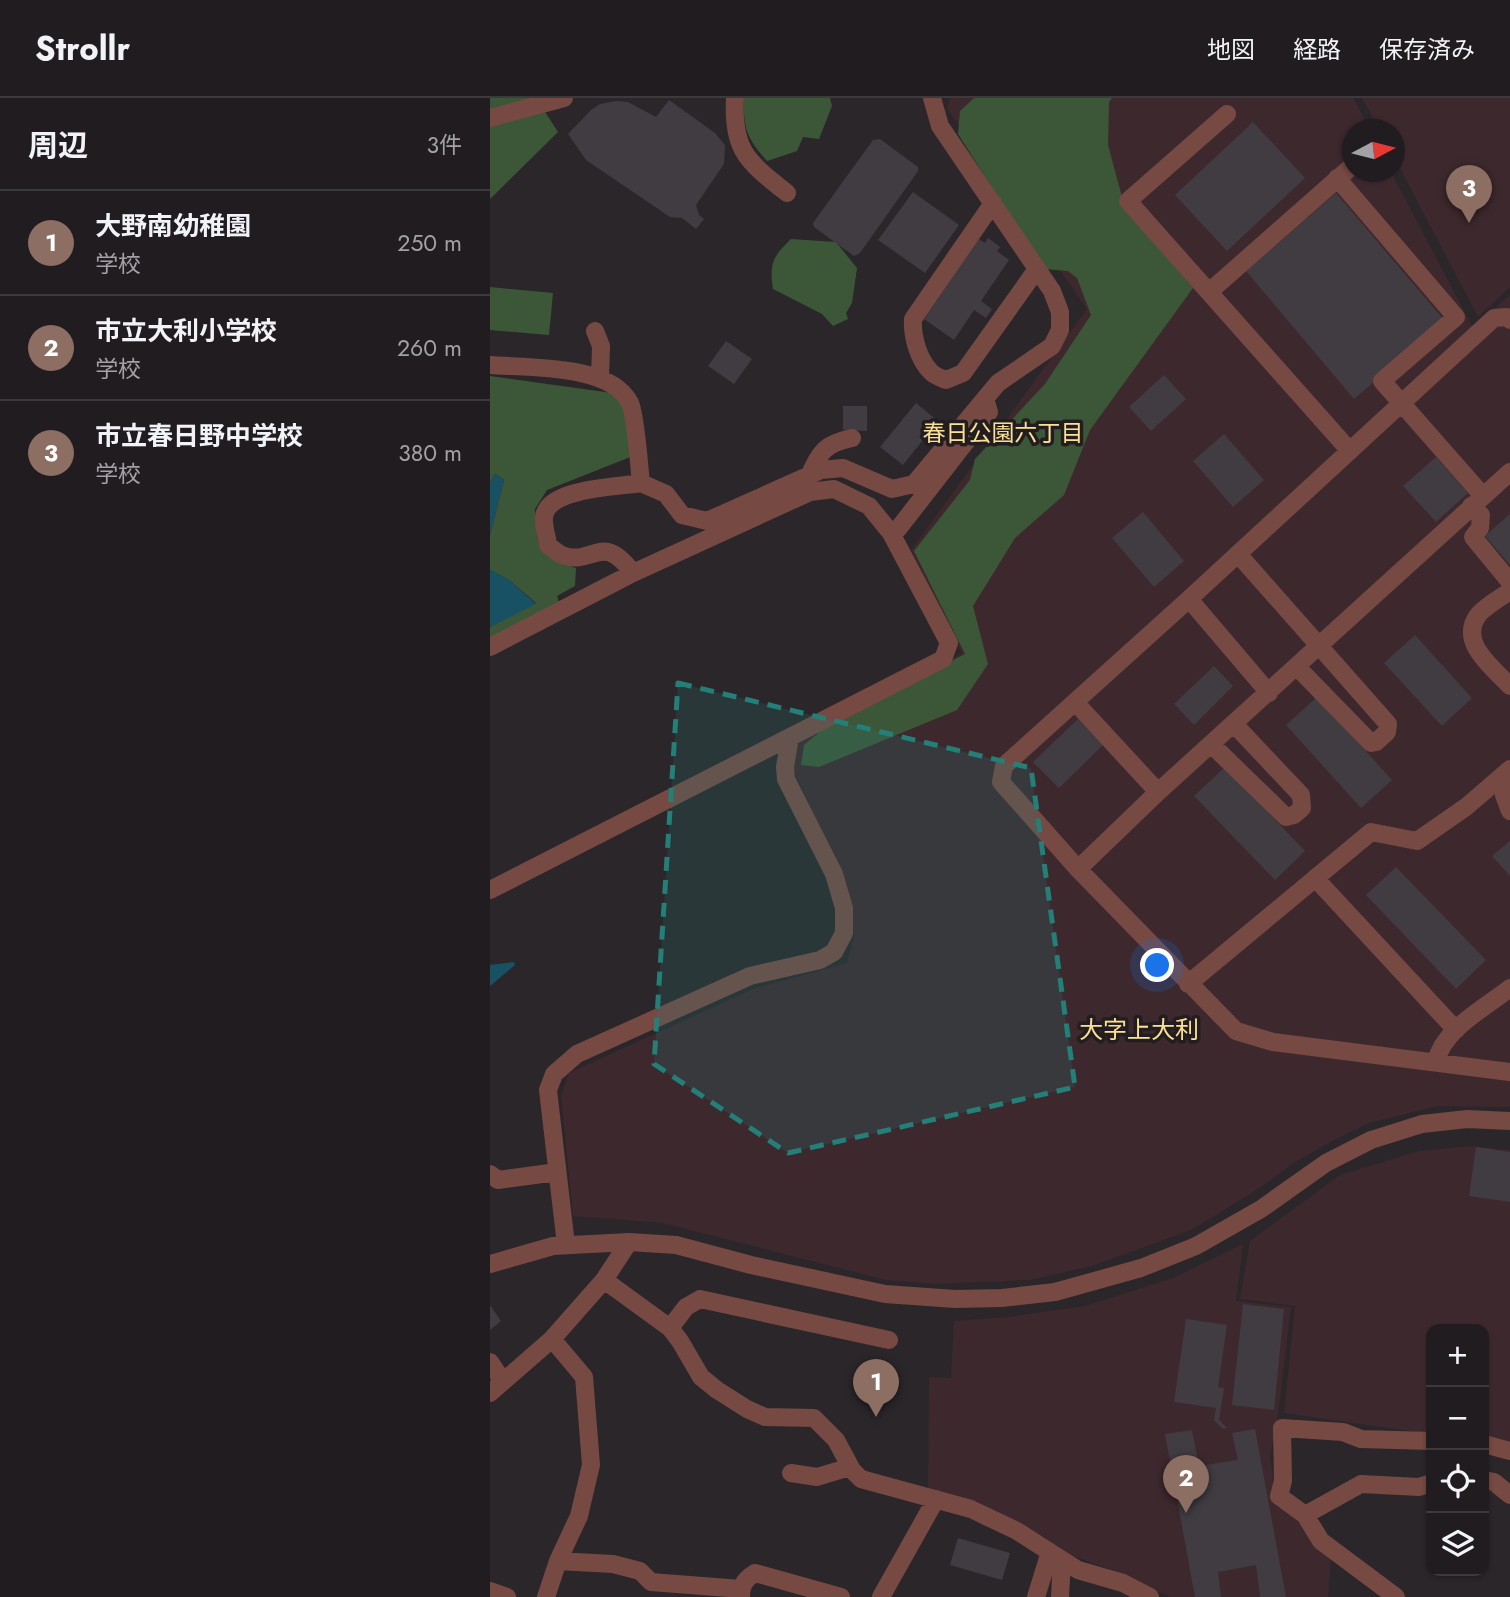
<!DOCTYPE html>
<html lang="ja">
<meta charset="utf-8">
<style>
:root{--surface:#201c20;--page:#2d292d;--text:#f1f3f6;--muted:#a2a1a5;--line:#3d3a3e;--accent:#b45309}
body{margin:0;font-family:Jost,"Noto Sans JP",sans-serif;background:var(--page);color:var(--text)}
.controls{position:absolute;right:21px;bottom:21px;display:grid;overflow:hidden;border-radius:14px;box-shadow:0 2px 5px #0004}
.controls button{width:63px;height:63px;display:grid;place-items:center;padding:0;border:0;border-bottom:2px solid var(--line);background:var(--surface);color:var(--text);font:35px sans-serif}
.compass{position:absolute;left:852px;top:21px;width:63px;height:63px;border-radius:50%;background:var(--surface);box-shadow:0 2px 5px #0004;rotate:83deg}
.you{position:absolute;left:668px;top:868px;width:24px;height:24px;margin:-18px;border:5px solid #fff;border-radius:50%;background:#1a73e8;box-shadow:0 0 0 10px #1a73e833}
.badge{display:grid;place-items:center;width:46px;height:46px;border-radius:50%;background:var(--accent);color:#fff;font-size:23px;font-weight:700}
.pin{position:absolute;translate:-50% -58px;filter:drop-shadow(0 2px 4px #0008)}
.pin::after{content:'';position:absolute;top:37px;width:24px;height:21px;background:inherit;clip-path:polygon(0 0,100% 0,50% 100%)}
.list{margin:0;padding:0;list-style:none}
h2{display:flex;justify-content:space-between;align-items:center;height:91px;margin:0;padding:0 28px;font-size:30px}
h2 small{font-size:23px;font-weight:400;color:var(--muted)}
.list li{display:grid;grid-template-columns:46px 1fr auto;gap:21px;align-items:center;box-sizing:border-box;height:105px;padding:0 28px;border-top:2px solid var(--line)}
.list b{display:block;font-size:26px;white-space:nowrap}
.list p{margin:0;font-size:23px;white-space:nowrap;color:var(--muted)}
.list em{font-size:23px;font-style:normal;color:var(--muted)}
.icon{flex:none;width:38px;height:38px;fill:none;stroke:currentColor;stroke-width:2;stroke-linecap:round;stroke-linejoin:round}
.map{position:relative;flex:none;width:1020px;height:1499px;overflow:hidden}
header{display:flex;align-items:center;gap:42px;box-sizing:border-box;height:98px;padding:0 35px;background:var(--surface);border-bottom:2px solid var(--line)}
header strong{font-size:33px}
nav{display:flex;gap:38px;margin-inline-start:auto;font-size:24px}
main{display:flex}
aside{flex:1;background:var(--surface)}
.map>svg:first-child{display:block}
.education{fill:#3d292d}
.green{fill:#3c5738}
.water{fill:#195164}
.building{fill:#403c42}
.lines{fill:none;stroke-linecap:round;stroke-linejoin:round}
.minor{stroke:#764943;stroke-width:18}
.marked{fill:#237f78;fill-opacity:0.2;stroke:#237f78;stroke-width:5;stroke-dasharray:14 9;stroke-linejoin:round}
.labels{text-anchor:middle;stroke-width:7;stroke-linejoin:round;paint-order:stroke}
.neighbourhood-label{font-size:23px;fill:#fbe093;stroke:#211d21}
.quarter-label{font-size:24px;fill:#fbe093;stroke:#211d21}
</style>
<header>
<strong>Strollr</strong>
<nav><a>地図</a><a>経路</a><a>保存済み</a></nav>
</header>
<main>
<aside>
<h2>周辺<small>3件</small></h2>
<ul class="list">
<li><span class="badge" style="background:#8d6e63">1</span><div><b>大野南幼稚園</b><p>学校</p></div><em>250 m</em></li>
<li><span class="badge" style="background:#8d6e63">2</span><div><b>市立大利小学校</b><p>学校</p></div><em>260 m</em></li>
<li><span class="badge" style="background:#8d6e63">3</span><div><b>市立春日野中学校</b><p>学校</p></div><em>380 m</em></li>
</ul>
</aside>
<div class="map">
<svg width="1020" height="1499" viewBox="0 0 1020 1499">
<rect width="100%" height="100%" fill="#2b262a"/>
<path class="education" d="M461,0h402l17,31 -18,1v42h39l82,156 37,-33v812l-73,-1 -68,17 -35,17 -39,22 -40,29 -64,39 -99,36 -62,14 -94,4 -50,-4 -223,-57 -90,-7 -12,-121 8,-22 184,-84 94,-26 7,-27 -13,-62 -49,-107 2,-23 168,-91 -51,-103 176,-241 -140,-201z
M872,0h148v189l-32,30 -83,-158 -1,-29 -15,-1z
M981,1048l39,4v295l-26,-4v-112h-53v105l-147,-21 11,-107 -55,-7 10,-58 90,-66 79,-24z
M753,1146l-7,57 55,6 -13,108 -8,42 7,43 14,12 40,47 -3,38h-157l-22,-9 -18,-11 -66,-24 -19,-15 -70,-37 -48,-9 1,-115 22,1 3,-57 54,-4 77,-11 88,-28z"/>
<path class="green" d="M0,0h52l-52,15z
M254,0h86l2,8 -13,33 -16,-2 -6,14 -30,10c-20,-23 -24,-32 -23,-63z
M484,0h138l-3,4 -1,43 17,63 68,80 -103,142 -26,65 -49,43 -42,68 15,58 -31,46 -138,57 -18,-2 3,-20 30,-25 131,-66 -51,-103 56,-71 5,-21 70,-75 46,-69 -14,-37 -9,-7 -24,-2 -86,-135 2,-23z
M55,14l13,20 -68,67v-72z
M301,141l45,3 21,26 -5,35 -6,10 2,6 -15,7 -11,-12 -49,-25c-4,-25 0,-33 18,-50z
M0,189l63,6 -4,42 -59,-5z
M0,278l122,17 14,15 7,48 -86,34 -12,19 2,27 3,12 24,16 12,4 -1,18 -18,10 3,10 -70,35v-14l46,-24 -27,-23 -19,-10v-35l14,-55 -9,-6 -5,9z"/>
<path class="water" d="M5,376l9,6 -14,55v-52z
M0,472l19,10 27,24 -46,23z
M24,864l1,3 -25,21v-21z"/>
<path class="building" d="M179,2l46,33 10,12 -1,19 -28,41 3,10 5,4 -8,10 -14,-11 -12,-1 -84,-57 -18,-26 23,-24 9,-6 16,-3 12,1 28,15z
M763,24l52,56 -78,73 -52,-56z
M390,41l38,28v4l-58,82 -6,3 -40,-29 -1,-4 60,-83z
M423,94l46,33 -34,48 -47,-33z
M846,95l109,128 -91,78 -108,-128z
M498,140l12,9 -3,4 12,9 -28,41 11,8 -6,9 -12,-8 -20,30 -30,-21 55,-80 6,4z
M236,243l26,18 -18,25 -26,-18z
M674,277l22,24 -35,32 -22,-24z
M426,305l22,18 -35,44 -23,-18z
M353,308h24v25l-24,-1z
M734,336l40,46 -31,27 -40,-46z
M946,359l32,36 -32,29 -33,-36z
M653,414l41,49 -30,26 -42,-49z
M1020,416v51l-25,-29z
M925,537l57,63 -30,28 -58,-63z
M724,568l19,20 -39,39 -20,-21z
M827,599l75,83 -31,28 -75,-83z
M588,621l25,26 -44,43 -26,-26z
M735,669l80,84 -30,29 -81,-84z
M1020,743v35l-18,-20z
M906,769l90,93 -30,29 -90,-94z
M986,1049l34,5v50l-41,-6z
M753,1206l41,5 -10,101 -42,-5z
M0,1207l11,16 -11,9z
M696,1221l41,6 -9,62 6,1 -5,32 8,8 -4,1 -9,-9 2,-12 -42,-6z
M765,1331l31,168h-26l-4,-32 -38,7 3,25h-26l-30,-163 27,-4 7,36 39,-6 -6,-27z
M468,1440l52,15 -8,27 -52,-15z"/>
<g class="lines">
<path class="minor" d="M245,0c-3,53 13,64 52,95
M737,16l-99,87 222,250
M0,20l74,-20
M847,80l119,139 -74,64 101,115
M503,105l-80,116c-1,17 5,40 18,53 4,4 10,6 15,8l17,-7 74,-104
M719,194l143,-126
M1020,222l-3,-3 -13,1 -305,281 -185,167 -3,16 77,87 158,162 37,11 237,30
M105,233l6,15 -1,33
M0,267c38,3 121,-1 140,38 6,13 9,63 11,80 -24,4 -94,5 -97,34 -1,9 3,19 4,28 4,3 9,8 14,10 32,12 39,-25 71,18l-143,74
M319,378c12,-25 15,-32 43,-38
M151,385l25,11 16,21 25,6 114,-51 22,-2 49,21 22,-5 84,-101 54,-37 8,-16v-18l-8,-21 -112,-165 -8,-28
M981,408l10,9 -1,13 -7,9 37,45
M401,435l7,-4 91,-117 -3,-10
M748,456l150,170 -1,8 -11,10 -5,1 -74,-76
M1020,493c-10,7 -23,14 -31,23 -22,27 13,53 31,72
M699,501l80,94
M585,604l83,90
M721,646l75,73 8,-2 8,-7 -1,-13 -67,-71
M1020,692l-6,5 6,16
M588,771l80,-77 352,-320
M825,780l141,152
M0,792l453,-231 6,-16 -58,-110 -22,-27 -35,-17 -24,3 -177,81
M698,886l183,-152 46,9 49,-34 44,-38
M946,964c7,-33 49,-54 74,-74
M0,1076l8,6 59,-8
M139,1144l-25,38 66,48 10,13 21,36 16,13 30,19 18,8 49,1 22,22 16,30 9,9 110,30 46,22 61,39 45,13 27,14
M76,1147l-18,-155 6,-16 23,-20 173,-78 70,-16 14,-8 10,-19v-25l-10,-34 -48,-95 -1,-12 5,-30
M0,1166l63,-18 76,-4 47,3 75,20 134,29 70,5 47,-1 53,-6 86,-24 55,-22 65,-37 65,-46 45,-23 51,-16 45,-5 43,2
M180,1230l16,-21 14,-8 189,41
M0,1264l12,18
M0,1295l62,-54 52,-59
M994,1346l26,7
M301,1375l26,4 33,-10
M994,1382l10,2 16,13
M815,1417l-26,-19 4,-15 -1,-53 61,4 18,7 70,2
M68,1463l55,3 27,7 11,11 90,7
M0,1493l17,6
M56,1499l12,-36 21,-45 12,-51 -7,-88 -32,-38
M251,1499c0,-12 4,-18 14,-24l86,24
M391,1499l55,-98
M546,1499l14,-45
M570,1499l2,-37
M906,1499l-75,-56 -16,-26 56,-31 58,3 12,-4"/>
</g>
<path class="marked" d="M188,585l353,85 44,319 -287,66 -134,-89z"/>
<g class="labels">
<g class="neighbourhood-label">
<text x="513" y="343">春日公園六丁目</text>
</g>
<g class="quarter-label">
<text x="649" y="940">大字上大利</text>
</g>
</g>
</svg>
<div class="controls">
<button>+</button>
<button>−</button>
<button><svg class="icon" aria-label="locate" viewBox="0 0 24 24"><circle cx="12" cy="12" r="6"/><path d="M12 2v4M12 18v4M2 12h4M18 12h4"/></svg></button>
<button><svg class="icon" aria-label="layers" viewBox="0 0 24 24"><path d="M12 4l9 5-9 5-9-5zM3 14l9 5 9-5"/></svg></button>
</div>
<svg class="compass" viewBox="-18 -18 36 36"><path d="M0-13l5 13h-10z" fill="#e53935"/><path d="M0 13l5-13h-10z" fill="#a2a1a5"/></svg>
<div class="you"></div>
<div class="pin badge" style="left:386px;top:1319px;background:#8d6e63">1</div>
<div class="pin badge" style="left:696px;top:1415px;background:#8d6e63">2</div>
<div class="pin badge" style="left:979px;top:125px;background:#8d6e63">3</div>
</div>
</main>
